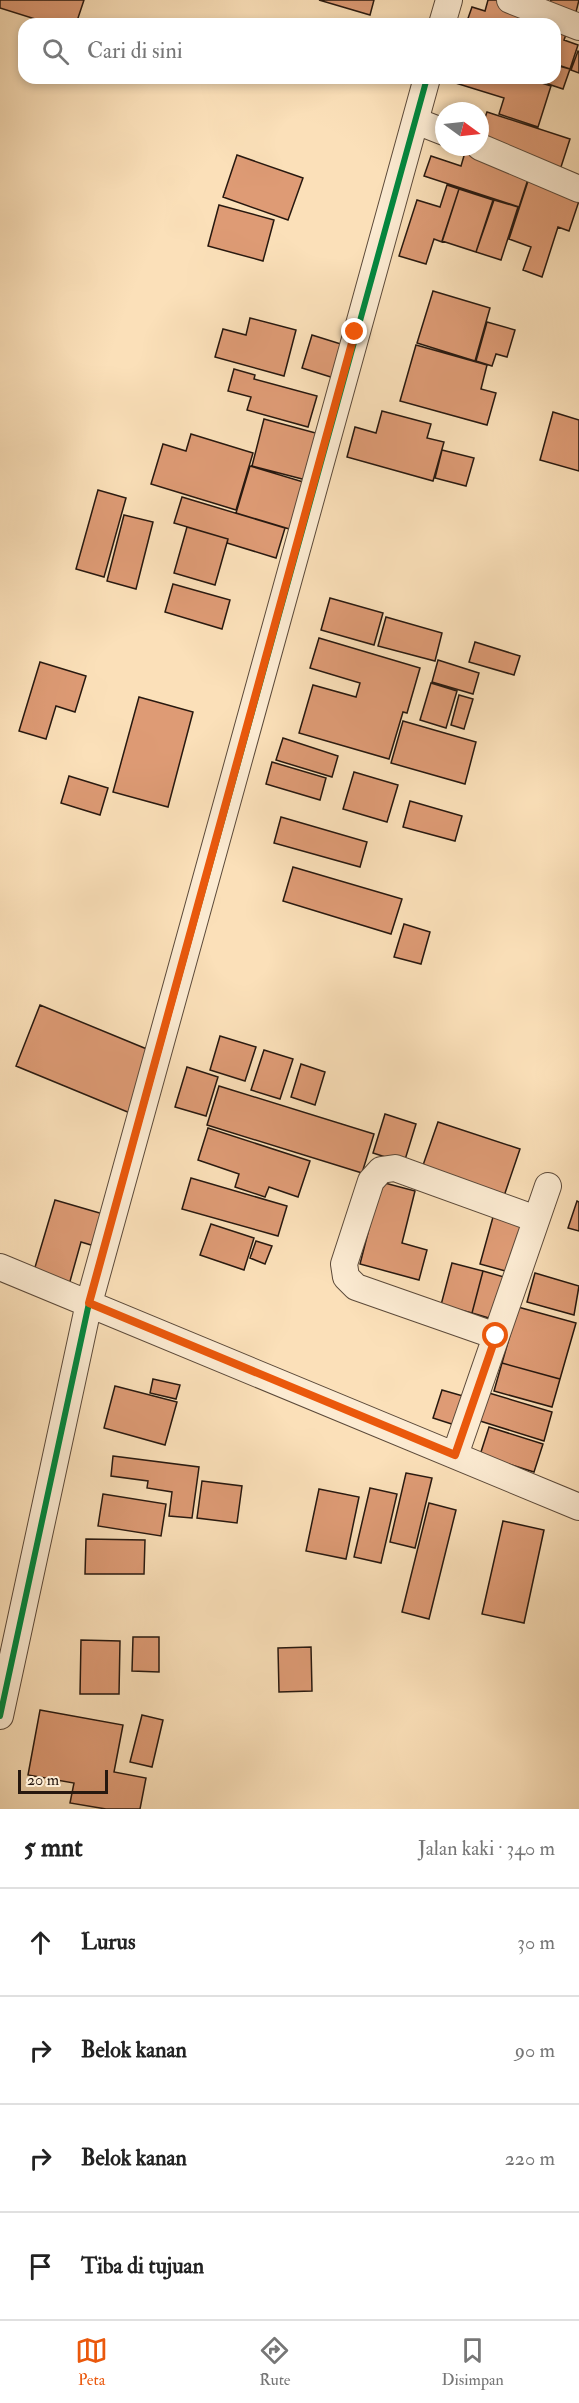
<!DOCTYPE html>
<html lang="id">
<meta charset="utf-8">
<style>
:root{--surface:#fff;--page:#f2f2f2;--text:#222;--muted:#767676;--line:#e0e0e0;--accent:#ea580c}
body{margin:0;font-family:"IM FELL Double Pica",serif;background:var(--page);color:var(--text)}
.compass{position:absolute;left:435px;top:102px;width:54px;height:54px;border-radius:50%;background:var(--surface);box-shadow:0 3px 9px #0003;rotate:105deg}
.scale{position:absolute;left:18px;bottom:15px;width:90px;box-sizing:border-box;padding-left:6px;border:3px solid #27180f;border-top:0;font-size:16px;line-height:21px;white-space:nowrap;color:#27180f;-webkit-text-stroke:4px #fcebd2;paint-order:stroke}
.stop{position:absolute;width:18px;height:18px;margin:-14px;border:4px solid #ea580c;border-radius:50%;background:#fff}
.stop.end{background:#ea580c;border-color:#fff;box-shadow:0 2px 6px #0008}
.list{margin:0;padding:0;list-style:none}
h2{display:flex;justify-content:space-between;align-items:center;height:78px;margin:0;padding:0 24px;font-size:26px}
h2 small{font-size:20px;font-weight:400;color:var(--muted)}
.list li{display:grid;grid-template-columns:39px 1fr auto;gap:18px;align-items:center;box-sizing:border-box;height:108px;padding:0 24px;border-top:2px solid var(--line)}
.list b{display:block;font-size:22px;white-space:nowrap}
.list em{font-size:20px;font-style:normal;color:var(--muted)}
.icon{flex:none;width:33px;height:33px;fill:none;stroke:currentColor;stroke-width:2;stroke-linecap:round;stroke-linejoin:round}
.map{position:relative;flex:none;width:579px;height:1809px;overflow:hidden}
.search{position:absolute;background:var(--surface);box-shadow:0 3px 9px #0003;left:18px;right:18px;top:18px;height:66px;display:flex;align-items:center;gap:15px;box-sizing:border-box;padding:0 21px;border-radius:18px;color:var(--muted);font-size:22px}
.sheet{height:510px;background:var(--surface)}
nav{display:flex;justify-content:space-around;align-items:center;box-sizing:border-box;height:84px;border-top:2px solid var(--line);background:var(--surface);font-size:16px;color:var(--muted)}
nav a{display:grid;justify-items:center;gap:3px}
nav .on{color:var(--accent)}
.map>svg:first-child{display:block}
.building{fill:#de9b75;stroke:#27180f;stroke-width:1.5}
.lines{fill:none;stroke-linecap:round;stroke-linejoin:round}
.minor-casing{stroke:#5c4a3a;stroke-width:28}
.minor{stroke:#fcebd2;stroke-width:26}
.cycleway-casing{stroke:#fcebd2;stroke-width:10}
.cycleway{stroke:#00873e;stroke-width:6}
.route{stroke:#ea580c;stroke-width:8}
</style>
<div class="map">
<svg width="579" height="1809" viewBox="0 0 579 1809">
<rect width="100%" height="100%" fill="#fbe0b9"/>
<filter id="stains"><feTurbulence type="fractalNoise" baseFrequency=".00333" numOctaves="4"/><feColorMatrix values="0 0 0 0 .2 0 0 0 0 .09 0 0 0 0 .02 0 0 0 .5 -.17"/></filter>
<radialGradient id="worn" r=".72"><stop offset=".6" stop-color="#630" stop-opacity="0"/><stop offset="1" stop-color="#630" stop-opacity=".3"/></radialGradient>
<path class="building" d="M0,0h84l-8,24h-25l-51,-16z
M319,0h55l-4,15z
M488,0h11l26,9 -5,15h-54l6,-17 13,4z
M551,0h28l-5,20 -27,-11z
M555,25l13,4 -4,11 14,5 -8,24 -15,-5z
M578,51l1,1v21l-8,-3z
M555,65l15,4 -7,20 -33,-11h25z
M450,78h76l25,8 -13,41 -39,-13 5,-16 -55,-17z
M487,112l83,27 -10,31 -80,-27v-11z
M466,149l65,21 -12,37 -95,-31 7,-20 30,10z
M237,155l66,23 -15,42 -65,-23z
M531,172l48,29 -10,30 -11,-4 -16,50 -19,-7 8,-23 -22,-8z
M447,185l12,4 -17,53 -8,-3 -8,25 -27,-8 18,-56 23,7z
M459,189l34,11 -17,52 -34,-11z
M494,200l24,7 -17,53 -25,-8z
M219,205l55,15 -11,41 -55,-15z
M433,291l57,17 -15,53 -58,-18z
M250,318l46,12 -12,46 -69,-19 8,-28 23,6z
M487,322l28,8 -8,27 -11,-3 -4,12 -16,-5z
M312,335l32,10 -10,33 -32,-10z
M416,345l71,20 -6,24 15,4 -9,32 -87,-24z
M234,369l21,6 -1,4 63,17 -9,31 -61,-17 4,-13 -23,-6z
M382,411l49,13 -4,14 17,4 -11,39 -86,-24 8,-30 21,6z
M553,412l26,8v51l-39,-11z
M264,419l59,16 -13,46 -58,-15z
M191,434l62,19 -17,57 -85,-26 12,-40 23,7z
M442,450l32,8 -8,28 -31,-8z
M250,466l60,18 -14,47 -60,-18z
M98,490l28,8 -22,79 -28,-8z
M182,497l103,31 -9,30 -49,-15 1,-4 -54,-16z
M124,515l29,7 -17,67 -29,-8z
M187,527l41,12 -13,46 -41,-12z
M173,584l57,16 -8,29 -57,-17z
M330,598l53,15 -9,32 -53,-15z
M386,617l56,16 -7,28 -57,-15z
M319,638l101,30 -13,45 -4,-1 -14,47 -90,-26 14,-48 43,12 4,-14 -50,-15z
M475,642l45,14 -6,19 -45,-13z
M438,660l41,13 -6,21 -41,-12z
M40,662l46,14 -11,36 -19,-6 -10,33 -27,-8z
M431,683l26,8 -11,37 -26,-8z
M459,695l14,4 -9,30 -13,-4z
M139,697l54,15 -25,95 -55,-15z
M403,721l73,21 -11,42 -74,-21z
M283,738l55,18 -6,21 -56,-17z
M272,762l54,16 -6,22 -54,-16z
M354,772l44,13 -11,37 -44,-13z
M69,776l39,12 -8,27 -39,-12z
M410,801l52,15 -7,25 -52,-14z
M281,817l86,25 -7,25 -86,-24z
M293,867l109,32 -11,35 -108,-33z
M404,924l26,8 -9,32 -27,-7z
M40,1005l114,47 -24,61 -114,-47z
M220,1036l36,11 -11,34 -35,-11z
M264,1050l29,9 -13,40 -29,-9z
M301,1064l24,8 -10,33 -24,-8z
M187,1067l31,10 -12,39 -31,-9z
M219,1086l155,48 -12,39 -155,-48z
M385,1114l31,10 -12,39 -31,-10z
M438,1122l82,27 -17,50 -82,-28z
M208,1128l102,33 -12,36 -29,-10 -4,10 -30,-10 4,-13 -41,-14z
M191,1178l96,28 -9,30 -96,-27z
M381,1182l34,9 -13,52 25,7 -8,30 -59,-16z
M55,1200l55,16 -9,32 -20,-6 -12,43 -36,-11z
M577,1201l2,1v29l-11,-3z
M493,1217l29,9 -13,46 -29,-8z
M211,1224l43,14 -10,32 -44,-15z
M256,1241l16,5 -7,18 -15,-6z
M452,1263l31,8 -11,42 -31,-8z
M483,1271l28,8 -12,42 -27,-8z
M535,1273l44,13 -5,29 -47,-13z
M518,1307l58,16 -16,56 -58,-16z
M502,1363l58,16 -8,28 -58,-16z
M153,1379l27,6 -4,14 -26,-6z
M115,1386l62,16 -12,43 -61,-17z
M442,1390l28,8 -9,29 -28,-9z
M489,1393l63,19 -8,29 -64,-20z
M489,1427l54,17 -9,28 -54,-17z
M113,1456l86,11 -7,51 -23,-2 3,-24 -25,-4 1,-7 -37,-5z
M406,1473l26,5 -17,70 -25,-6z
M202,1481l40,5 -5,37 -40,-5z
M370,1488l27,6 -16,69 -27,-6z
M319,1489l40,8 -13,62 -40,-8z
M103,1494l63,10 -5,32 -63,-10z
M429,1503l27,7 -27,109 -27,-7z
M503,1521l41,9 -20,93 -42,-9z
M86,1539l59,1 -1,34h-59z
M133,1637h26v35l-27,-1z
M81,1640l39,1 -1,53h-39z
M311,1647l1,44 -33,1 -1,-44z
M40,1710l83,15 -9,47 32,6 -6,31h-34l-36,-6 4,-20 -46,-8z
M142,1715l21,5 -11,47 -22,-5z"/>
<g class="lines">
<defs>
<path id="minor" d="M510,0l69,27
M442,24l7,-24
M416,121l28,11
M480,147l99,42
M0,1267l579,240
M496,1336l-140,-49 -10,-10 -2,-13 27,-83 10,-11 14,-2 141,51
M455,1455l93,-269
M0,1716l89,-413 338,-1225"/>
</defs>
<use href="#minor" class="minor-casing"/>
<use href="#minor" class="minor"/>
<defs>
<path id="cycleway" d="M0,1716l89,-413 338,-1225"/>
</defs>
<use href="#cycleway" class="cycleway-casing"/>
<use href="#cycleway" class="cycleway"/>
</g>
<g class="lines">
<path class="route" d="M355,332l-266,971 366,152 41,-119"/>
</g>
<rect width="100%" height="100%" filter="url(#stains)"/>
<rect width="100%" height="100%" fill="url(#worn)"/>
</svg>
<svg class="compass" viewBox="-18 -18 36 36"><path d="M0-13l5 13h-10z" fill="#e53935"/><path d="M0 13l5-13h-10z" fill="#767676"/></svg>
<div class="scale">20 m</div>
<div class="stop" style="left:496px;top:1336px"></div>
<div class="stop end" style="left:355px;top:332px"></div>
<div class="search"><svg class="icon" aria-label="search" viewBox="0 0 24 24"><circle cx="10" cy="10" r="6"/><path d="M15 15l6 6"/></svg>Cari di sini</div>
</div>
<section class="sheet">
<h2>5 mnt<small>Jalan kaki · 340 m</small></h2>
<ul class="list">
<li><svg class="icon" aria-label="ahead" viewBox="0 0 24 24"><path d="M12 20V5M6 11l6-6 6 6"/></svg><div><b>Lurus</b></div><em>30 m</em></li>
<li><svg class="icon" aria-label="right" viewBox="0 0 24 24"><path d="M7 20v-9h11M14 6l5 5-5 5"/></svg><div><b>Belok kanan</b></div><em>90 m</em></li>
<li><svg class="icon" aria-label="right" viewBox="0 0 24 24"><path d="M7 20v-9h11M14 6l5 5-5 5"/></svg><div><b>Belok kanan</b></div><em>220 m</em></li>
<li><svg class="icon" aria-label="arrive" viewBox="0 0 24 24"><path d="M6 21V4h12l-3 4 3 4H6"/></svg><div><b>Tiba di tujuan</b></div></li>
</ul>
</section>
<nav>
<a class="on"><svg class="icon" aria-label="map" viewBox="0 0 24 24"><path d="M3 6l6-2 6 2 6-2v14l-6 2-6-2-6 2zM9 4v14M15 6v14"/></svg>Peta</a>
<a><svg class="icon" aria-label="directions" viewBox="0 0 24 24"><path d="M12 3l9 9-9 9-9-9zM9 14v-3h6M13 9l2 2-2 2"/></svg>Rute</a>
<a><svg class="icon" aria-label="saved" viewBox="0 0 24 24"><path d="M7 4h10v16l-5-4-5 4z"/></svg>Disimpan</a>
</nav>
